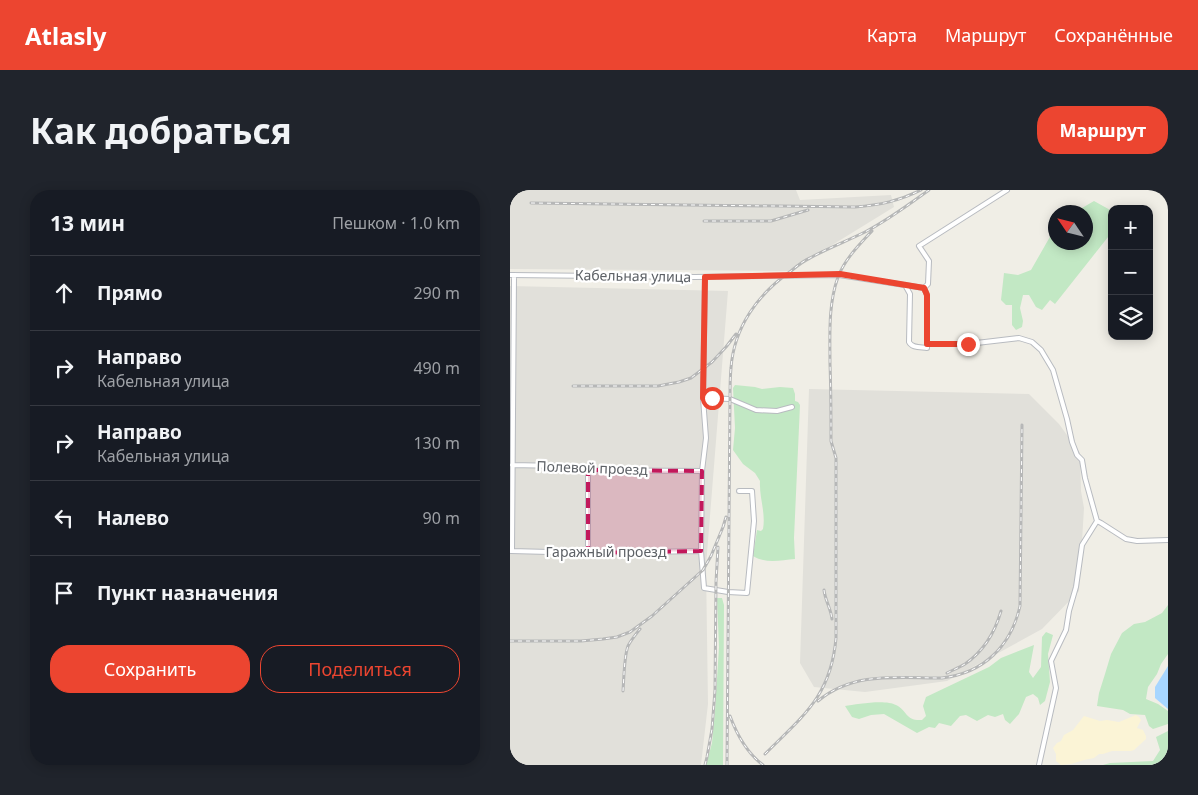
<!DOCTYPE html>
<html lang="ru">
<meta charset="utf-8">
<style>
:root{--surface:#171b24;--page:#20242c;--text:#f1f3f6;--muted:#9ea1a6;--line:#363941;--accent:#ec4530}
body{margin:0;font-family:"Noto Sans",sans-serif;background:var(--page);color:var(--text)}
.controls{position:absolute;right:15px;top:15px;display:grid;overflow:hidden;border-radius:10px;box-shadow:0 2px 12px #0003}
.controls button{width:45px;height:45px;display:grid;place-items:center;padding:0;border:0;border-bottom:1px solid var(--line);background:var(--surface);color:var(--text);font:25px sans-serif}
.compass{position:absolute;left:538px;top:15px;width:45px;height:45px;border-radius:50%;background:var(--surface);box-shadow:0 2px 12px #0003;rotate:305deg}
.stop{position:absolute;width:15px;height:15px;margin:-11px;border:4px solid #ec4530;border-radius:50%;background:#fff}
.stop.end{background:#ec4530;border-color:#fff;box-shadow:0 1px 5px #0008}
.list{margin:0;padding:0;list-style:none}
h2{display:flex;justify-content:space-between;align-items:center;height:65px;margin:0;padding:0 20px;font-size:21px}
h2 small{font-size:16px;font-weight:400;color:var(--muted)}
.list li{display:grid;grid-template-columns:32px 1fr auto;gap:15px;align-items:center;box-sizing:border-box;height:75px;padding:0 20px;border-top:1px solid var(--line)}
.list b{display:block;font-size:19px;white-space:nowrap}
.list p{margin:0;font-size:16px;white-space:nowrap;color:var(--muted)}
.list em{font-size:16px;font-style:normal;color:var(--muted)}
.actions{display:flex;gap:10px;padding:15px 20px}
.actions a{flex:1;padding:11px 0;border:1px solid var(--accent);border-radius:20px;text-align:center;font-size:18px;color:var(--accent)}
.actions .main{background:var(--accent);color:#fff}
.icon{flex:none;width:28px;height:28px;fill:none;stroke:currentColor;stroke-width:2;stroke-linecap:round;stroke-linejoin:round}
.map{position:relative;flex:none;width:658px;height:575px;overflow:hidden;border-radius:20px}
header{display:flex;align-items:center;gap:30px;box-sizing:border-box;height:70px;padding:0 25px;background:var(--accent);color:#fff}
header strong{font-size:24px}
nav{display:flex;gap:28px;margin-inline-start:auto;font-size:18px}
.intro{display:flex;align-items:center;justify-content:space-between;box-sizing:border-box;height:120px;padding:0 30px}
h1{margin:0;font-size:35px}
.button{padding:12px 22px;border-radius:20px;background:var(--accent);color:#fff;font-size:18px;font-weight:700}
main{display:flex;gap:30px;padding:0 30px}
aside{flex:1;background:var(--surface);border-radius:20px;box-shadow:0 2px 12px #0003}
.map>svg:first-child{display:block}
.industrial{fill:#e1e0da}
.green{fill:#c2e8c4}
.sand{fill:#fbf4d6}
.water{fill:#a7d6ff}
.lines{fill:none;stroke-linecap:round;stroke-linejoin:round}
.minor-casing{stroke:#b8bbc0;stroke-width:6}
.minor{stroke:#fff;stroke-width:4}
.rail-casing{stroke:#b6b7b7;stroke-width:3}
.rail{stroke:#fff;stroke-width:1;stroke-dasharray:4;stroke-linecap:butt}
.route{stroke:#ec4530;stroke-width:6}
.marked{fill:#c2185b;fill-opacity:0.2;stroke:#c2185b;stroke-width:4;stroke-dasharray:10 6;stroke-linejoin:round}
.labels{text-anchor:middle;stroke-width:4.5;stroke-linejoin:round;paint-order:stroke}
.street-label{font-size:14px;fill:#5d6166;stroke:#fff}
</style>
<header>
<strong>Atlasly</strong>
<nav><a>Карта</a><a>Маршрут</a><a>Сохранённые</a></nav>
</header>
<div class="intro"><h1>Как добраться</h1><a class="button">Маршрут</a></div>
<main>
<aside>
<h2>13 мин<small>Пешком · 1.0 km</small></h2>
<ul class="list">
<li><svg class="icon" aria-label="ahead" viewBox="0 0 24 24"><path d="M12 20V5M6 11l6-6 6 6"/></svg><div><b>Прямо</b></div><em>290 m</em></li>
<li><svg class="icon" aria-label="right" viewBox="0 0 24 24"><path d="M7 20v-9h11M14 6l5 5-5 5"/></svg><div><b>Направо</b><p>Кабельная улица</p></div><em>490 m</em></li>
<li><svg class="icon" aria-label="right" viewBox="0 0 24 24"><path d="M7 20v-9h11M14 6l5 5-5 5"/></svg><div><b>Направо</b><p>Кабельная улица</p></div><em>130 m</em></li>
<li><svg class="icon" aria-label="left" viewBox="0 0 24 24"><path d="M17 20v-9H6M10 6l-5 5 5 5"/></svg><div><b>Налево</b></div><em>90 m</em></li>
<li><svg class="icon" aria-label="arrive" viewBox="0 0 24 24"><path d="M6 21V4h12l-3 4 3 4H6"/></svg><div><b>Пункт назначения</b></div></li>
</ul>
<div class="actions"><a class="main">Сохранить</a><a>Поделиться</a></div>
</aside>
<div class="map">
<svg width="658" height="575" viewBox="0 0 658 575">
<rect width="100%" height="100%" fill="#f0eee6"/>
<path class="industrial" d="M0,0h286l4,10 91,-5 3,12 -104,64 -280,-2z
M0,96l218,5 -22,275 2,138 -7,61h-191z
M299,199l220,5 30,30 21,29 1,38 3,17 -5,83 -37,38 -95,52 -82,11 -51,-5 -14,-24z"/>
<path class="green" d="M584,11l18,10v21l-57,72 -5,-4 -8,10 -6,-3 -7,-12h-6l-3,13 3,13 -1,6 -6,3 -4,-5v-20h-6l-5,-5 3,-27 14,2 13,-5 20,-35 4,-2 1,9h30v-30h-19l7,-5 8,1z
M225,195l20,2 7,2 18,-2 13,1 2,6v7l3,1 2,3 -6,133 1,21c-14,1 -29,5 -42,-3l4,-26 4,1 2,-2c3,-16 -4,-32 -3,-48l-5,-8 -12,-9 -10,-14 2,-22 -2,-40z
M207,408h5l2,7 -1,160h-17l6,-22 3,-32 4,-64z
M658,415v49l-7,10 -4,10 -9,13 -2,12 12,5 10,7v13l-15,5 -4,-3 -4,-11 -15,-1 -7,-4 -26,-4 2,-13 6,-19 6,-20 11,-21 12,-9 11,-2 17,-9z
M536,442l7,3 -5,19 2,28 -5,19 -5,4 -2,-7 -5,-4 -7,3 -7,17 -9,10 -5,-4 -2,-6 -8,3 -7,-2 -11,6 -11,-6 -6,1 -9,10 -12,-3 -4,5 -6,-1 -12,6 -33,-19 -13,1 -12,4 -7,-2 -7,-11c11,-2 41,-7 51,-1 12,6 9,16 26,15l4,-4 -3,-10 3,-9 63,-30 12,-9 33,-13 -5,27 4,6 8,-11 1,-30z
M658,541v34h-65l7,-2 43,-2 7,-11 -4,-13z"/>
<path class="sand" d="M626,525l3,2 2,3 -4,8 6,2 3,6v3l-12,11 -3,1h-19l-9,3h-4l-5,4 -10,2 -13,4 -10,1 -5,-4v-7l-3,-6 4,-5 4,-2 3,-6 9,-5 11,-14 16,5 7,-1 12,2z"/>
<path class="water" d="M658,476v43l-13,-11v-11z"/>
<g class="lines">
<defs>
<path id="minor" d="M0,85l185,2 144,-2 85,13 3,7v53c-7,-1 -15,0 -18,-6l1,-48 -5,-9
M195,87l-2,121 3,40 -4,33 -1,80 3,37 24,4 19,1 7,-72 -2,-30h-13
M414,98l4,-4 1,-23 -10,-15 88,-56
M417,154h41l51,-6 13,4 9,8 12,20 14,49 5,23 5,13 5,5 3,18 12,43 -15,24 -6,42 -7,24 -3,19 -15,31 5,27 -17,77
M193,208l27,1 26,11 21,1 15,-4
M2,275l48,1 8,4 134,1
M587,331l4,2 25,16 11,2 31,-1
M1,361l77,2 113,-2
M2,361l2,-276
M78,363v-83"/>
</defs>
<use href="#minor" class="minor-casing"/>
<use href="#minor" class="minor"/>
<defs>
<path id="rail" d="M21,13l324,4c25,-2 44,-6 66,-17
M194,31h67l37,-11
M63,196h85l21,-4 12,-4 21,-16 14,-15 10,-13
M314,400c1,10 7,19 8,29
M0,451h71l22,-2 14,-2 13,-5 22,-16 51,-46 8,-14 12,-29 3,-10
M437,483c6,-3 13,-6 18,-9 19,-13 30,-32 36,-53
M113,501c1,-13 1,-34 5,-45 3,-6 8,-12 12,-17
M308,511c36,-30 80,-23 124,-23 42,-5 69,-32 78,-72l2,-181
M220,526c7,19 17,37 33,49
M255,564c38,-38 66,-58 71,-116v-180l-5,-17c0,-26 0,-51 -1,-77 0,-29 -2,-59 8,-87 7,-18 21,-32 34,-46
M195,575l2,-8 5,-28 3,-39 1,-108 2,-35
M217,575l3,-366c0,-11 0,-21 1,-31 3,-41 27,-74 60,-97 6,-5 12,-10 19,-13 18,-10 37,-17 55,-26 23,-12 43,-27 64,-42"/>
</defs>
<use href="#rail" class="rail-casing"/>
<use href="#rail" class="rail"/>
</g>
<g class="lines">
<path class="route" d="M202,208h-9l2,-121 135,-3 84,14 3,7v49h41"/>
</g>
<path class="marked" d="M78,280l114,1 -1,80 -113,2z"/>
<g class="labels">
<g class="street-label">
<text transform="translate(123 86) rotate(1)" y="5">Кабельная улица</text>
<text transform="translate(82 278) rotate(2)" y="5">Полевой проезд</text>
<text x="96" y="367">Гаражный проезд</text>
</g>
</g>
</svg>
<div class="controls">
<button>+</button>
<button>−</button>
<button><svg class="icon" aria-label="layers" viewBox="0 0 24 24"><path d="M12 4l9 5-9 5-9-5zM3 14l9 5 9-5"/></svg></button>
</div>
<svg class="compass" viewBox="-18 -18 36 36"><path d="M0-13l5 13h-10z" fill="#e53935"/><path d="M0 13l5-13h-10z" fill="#9ea1a6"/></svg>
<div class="stop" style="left:202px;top:208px"></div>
<div class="stop end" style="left:458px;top:154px"></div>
</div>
</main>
